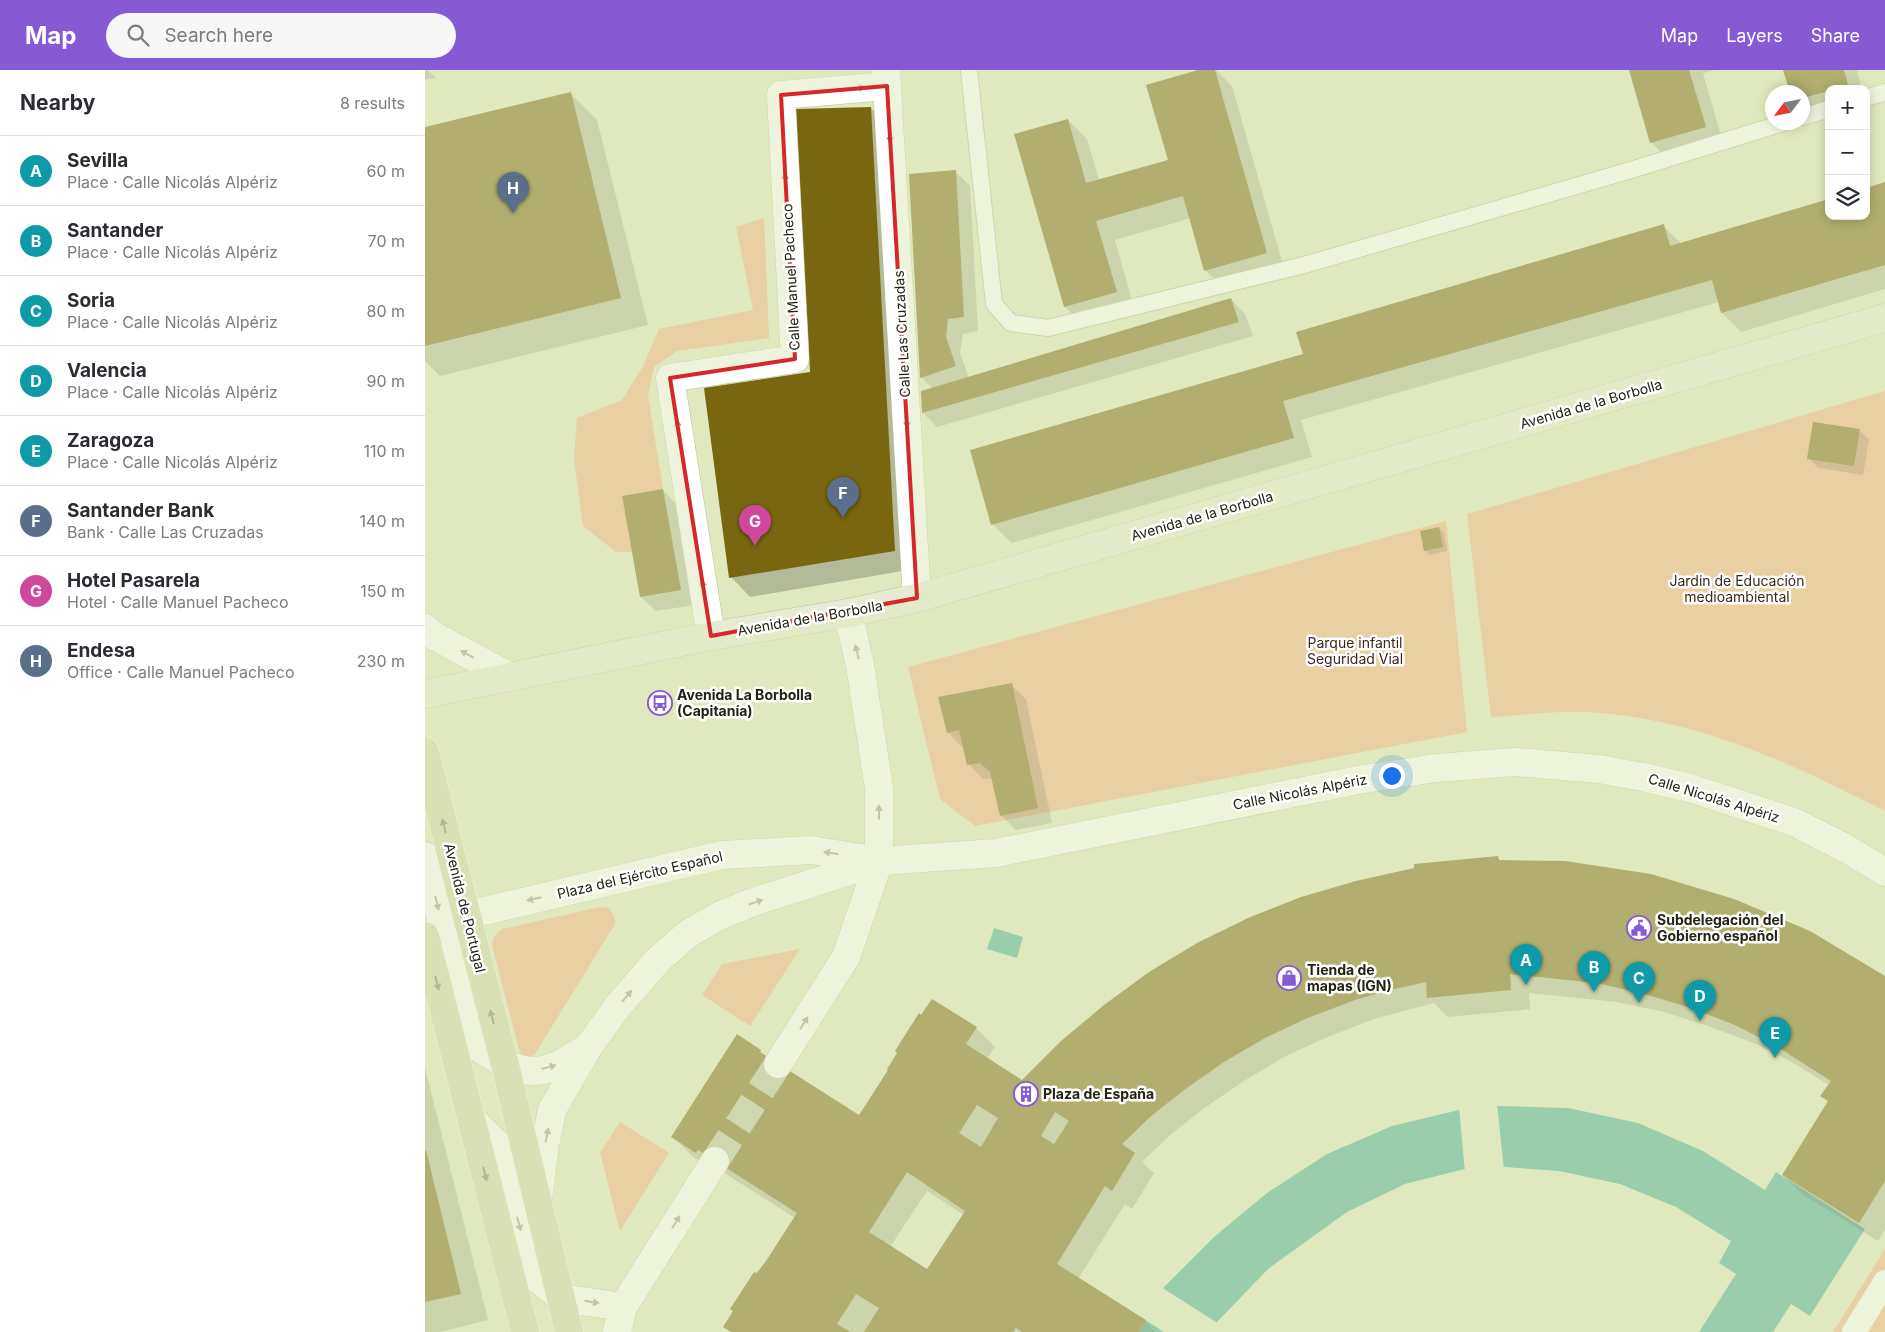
<!DOCTYPE html>
<meta charset="utf-8">
<style>
:root{--surface:#fff;--page:#f7f7f7;--text:#2b2b33;--muted:#7c7c81;--line:#e1e1e2;--accent:#865ad4}
body{margin:0;font-family:Inter,sans-serif;background:var(--page);color:var(--text)}
.controls{position:absolute;right:15px;top:15px;display:grid;overflow:hidden;border-radius:10px;box-shadow:0 2px 12px #0003}
.controls button{width:45px;height:45px;display:grid;place-items:center;padding:0;border:0;border-bottom:1px solid var(--line);background:var(--surface);color:var(--text);font:25px sans-serif}
.compass{position:absolute;left:1340px;top:15px;width:45px;height:45px;border-radius:50%;background:var(--surface);box-shadow:0 2px 12px #0003;rotate:238deg}
.you{position:absolute;left:966px;top:705px;width:18px;height:18px;margin:-12px;border:4px solid #fff;border-radius:50%;background:#1a73e8;box-shadow:0 0 0 8px #1a73e833}
.badge{display:grid;place-items:center;width:32px;height:32px;border-radius:50%;background:var(--accent);color:#fff;font-size:16px;font-weight:700}
.pin{position:absolute;translate:-50% -41px;filter:drop-shadow(0 1px 2px #0008)}
.pin::after{content:'';position:absolute;top:26px;width:18px;height:15px;background:inherit;clip-path:polygon(0 0,100% 0,50% 100%)}
.list{margin:0;padding:0;list-style:none}
h2{display:flex;justify-content:space-between;align-items:center;height:65px;margin:0;padding:0 20px;font-size:21px}
h2 small{font-size:16px;font-weight:400;color:var(--muted)}
.list li{display:grid;grid-template-columns:32px 1fr auto;gap:15px;align-items:center;box-sizing:border-box;height:70px;padding:0 20px;border-top:1px solid var(--line)}
.list b{display:block;font-size:19px;white-space:nowrap}
.list p{margin:0;font-size:16px;white-space:nowrap;color:var(--muted)}
.list em{font-size:16px;font-style:normal;color:var(--muted)}
.icon{flex:none;width:28px;height:28px;fill:none;stroke:currentColor;stroke-width:2;stroke-linecap:round;stroke-linejoin:round}
.map{position:relative;flex:none;width:1460px;height:1262px;overflow:hidden}
header{display:flex;align-items:center;gap:30px;box-sizing:border-box;height:70px;padding:0 25px;background:var(--accent);color:#fff}
header strong{font-size:24px}
nav{display:flex;gap:28px;margin-inline-start:auto;font-size:18px}
.search{width:350px;height:45px;background:var(--page);display:flex;align-items:center;gap:12px;box-sizing:border-box;padding:0 18px;border-radius:28px;color:var(--muted);font-size:19px}
main{display:flex}
aside{flex:1;background:var(--surface)}
.map>svg:first-child{display:block}
.green{fill:#f2b181}
.water{fill:#46ac97}
.pier{fill:#e0e9bd}
.shadow{fill:#0003;fill-rule:evenodd}
.building{fill:#786710;fill-rule:evenodd}
.lines{fill:none;stroke-linecap:round;stroke-linejoin:round}
.minor-tunnel{stroke:#bac29b;stroke-width:28;stroke-dasharray:28 14;stroke-linecap:butt}
.service-casing{stroke:#b8c096;stroke-width:18}
.pedestrian-casing{stroke:#b8c096;stroke-width:25}
.minor-casing{stroke:#b8c096;stroke-width:29}
.secondary-casing{stroke:#b8c096;stroke-width:29}
.primary-casing{stroke:#fff;stroke-width:29}
.service{stroke:#fff;stroke-width:16}
.pedestrian{stroke:#fff;stroke-width:24}
.minor{stroke:#fff;stroke-width:28}
.secondary{stroke:#e6ebd4;stroke-width:28}
.primary{stroke:#ced6a9;stroke-width:28}
.oneway{fill:#9b9c95}
.oneway2{fill:#787d5e}
.marked{fill:none;stroke:#d62828;stroke-width:4;stroke-linejoin:round}
.labels{text-anchor:middle;stroke-width:5;stroke-linejoin:round;paint-order:stroke}
.street-label{font-size:14px;fill:#212413;stroke:#fff}
.park-label{font-size:14px;fill:#3d291a;stroke:#fff}
.poi-label{font-size:14px;font-weight:bold;fill:#212413;stroke:#fff;text-anchor:start}
</style>
<header>
<strong>Map</strong>
<div class="search"><svg class="icon" aria-label="search" viewBox="0 0 24 24"><circle cx="10" cy="10" r="6"/><path d="M15 15l6 6"/></svg>Search here</div>
<nav><a>Map</a><a>Layers</a><a>Share</a></nav>
</header>
<main>
<aside>
<h2>Nearby<small>8 results</small></h2>
<ul class="list">
<li><span class="badge" style="background:#0f9aa8">A</span><div><b>Sevilla</b><p>Place · Calle Nicolás Alpériz</p></div><em>60 m</em></li>
<li><span class="badge" style="background:#0f9aa8">B</span><div><b>Santander</b><p>Place · Calle Nicolás Alpériz</p></div><em>70 m</em></li>
<li><span class="badge" style="background:#0f9aa8">C</span><div><b>Soria</b><p>Place · Calle Nicolás Alpériz</p></div><em>80 m</em></li>
<li><span class="badge" style="background:#0f9aa8">D</span><div><b>Valencia</b><p>Place · Calle Nicolás Alpériz</p></div><em>90 m</em></li>
<li><span class="badge" style="background:#0f9aa8">E</span><div><b>Zaragoza</b><p>Place · Calle Nicolás Alpériz</p></div><em>110 m</em></li>
<li><span class="badge" style="background:#5c6f8a">F</span><div><b>Santander Bank</b><p>Bank · Calle Las Cruzadas</p></div><em>140 m</em></li>
<li><span class="badge" style="background:#d1479c">G</span><div><b>Hotel Pasarela</b><p>Hotel · Calle Manuel Pacheco</p></div><em>150 m</em></li>
<li><span class="badge" style="background:#5c6f8a">H</span><div><b>Endesa</b><p>Office · Calle Manuel Pacheco</p></div><em>230 m</em></li>
</ul>
</aside>
<div class="map">
<svg width="1460" height="1262" viewBox="0 0 1460 1262">
<rect width="100%" height="100%" fill="#e0e9bd"/>
<path class="green" d="M339,148l5,120 -92,13 -23,16 -6,29 15,93 -41,7 10,56h-16l-33,-26 -9,-67 3,-41 45,-18 21,-34 16,-37 94,-19 -17,-83z
M1460,321v420c-93,-48 -193,-94 -299,-99 -31,-1 -64,3 -95,5l-24,-203z
M1021,451l21,211 -492,94 -35,-27 -32,-132z
M175,837l9,1 5,8 1,8 -80,130c-6,4 -10,4 -15,-1l-28,-108 3,-10 7,-6z
M375,879l-50,77 -48,-31 20,-31z
M195,1052l49,31 -49,78 -20,-78z
M1460,1179v83h-52z"/>
<path class="water" d="M569,858l29,9 -6,21 -30,-9z
M1073,1036l70,2 70,15 65,28 62,39 11,-18 89,57 -55,87 -19,-12 -18,28h-74l37,-58 -17,-11 12,-22 -55,-34 -56,-23 -61,-13 -55,-4 -39,2 -60,15 -58,28 -79,57 -52,54 -2,9h-75l24,-44 51,-51 53,-44 60,-39 65,-28 67,-16z"/>
<path class="pier" d="M1072,1034l7,66 -39,2 -6,-64z
M736,1217l58,37 -3,8h-52l-20,-13z"/>
<path class="shadow" d="M0,0h3l8,8 -11,2z
M778,0h13l16,16 53,186 -60,17 -20,-19 -14,-52 -76,22 20,71 -50,15 -20,-19 -49,-172 52,-15 19,19 12,41 71,-19z
M1205,0h85l-12,3 21,73 -54,15 -19,-19z
M1359,0h73l5,19h-33v26l-26,-5v-18h-12z
M145,23l27,27 51,205 -208,51 -15,-15v-232z
M446,38l19,19 24,442 -164,28 -19,-20 81,-204z
M530,101l15,15 8,145 -15,3 -3,19 9,25 262,-79 14,15 8,22 -316,91 -14,-14 10,-24 -12,-12z
M1460,113v106l-144,43 -19,-19 -3,-11 -418,118 11,37 -300,86 -20,-19 312,-170 359,-128 19,18 147,-28h37z
M1434,360l10,10 -6,35 -45,-7 -9,-10z
M238,420l14,15 18,100 -39,6 -15,-14 -17,-100z
M1014,458l5,5 3,18 -18,4 -4,-5z
M586,615l15,14 26,124 -36,7 -15,-15 -8,-37 -10,1 -14,-15 -5,-18 -2,1 -14,-15z
M1073,788l4,4 383,115v253l-7,11 -76,-47 -19,-19 45,-73 -6,-6 7,-11 -32,-20 -41,-21 -48,-18 -44,-14 -47,-10 -88,-9 1,16 -82,8 -14,-14 -60,16 -49,19 -41,19 -40,24 -41,28 -34,27 -27,26 12,11 -22,36 -7,-5 -47,75 67,42 11,11h-426l-6,-6 71,-108 -78,-50 -2,3 -23,-15 -19,-19 87,-86 9,9 91,57 116,-89 19,19 -8,12 35,23zM502,1121l37,24 -36,56 -38,-24z
M0,998l63,252 -48,12h-15z"/>
<path class="building" d="M773,0h17l52,183 -63,18 -21,-75 -87,25 21,71 -53,15 -50,-173 54,-15 18,64 82,-23 -22,-75z
M1204,0h60l17,57 -56,16z
M1358,0h61l4,15 -19,4v2l-26,7v-6h-13z
M146,22l50,206 -196,48v-219z
M446,37l24,444 -166,27 -25,-190 106,-16 -14,-263z
M531,100l8,147 -16,2 -2,18 10,29 -36,12 -11,-204z
M1460,112v83l-164,48 -9,-33 -429,121 11,37 -303,87 -21,-75 333,-96 -7,-22 368,-108 6,22 159,-47v17h37v-28z
M806,228l8,24 -317,91 -1,-22z
M1388,352l47,7 -6,37 -47,-7z
M238,419l18,101 -41,7 -18,-101z
M1014,457l4,20 -19,4 -4,-20z
M587,613l26,125 -38,8 -10,-44 -10,-9 -13,2 -8,-35 -12,3 -9,-36z
M1073,786l1,4 66,1 86,13 83,25 76,32 75,45v205l-26,42 -77,-48 46,-74 -8,-5 11,-15 -55,-35 -41,-21 -47,-18 -44,-13 -47,-11 -87,-9 1,16 -84,8 -1,-16 -36,8 -35,10 -50,19 -40,19 -41,24 -40,28 -34,27 -28,27 13,9 -23,38 -7,-5 -48,78 89,56 -7,12h-117l-6,-4 -3,4h-149l15,-24 -23,-14 -19,30 13,8h-119l-8,-5 10,-16 -3,-2 24,-37 3,1 11,-15 29,-45 -99,-63 -2,3 -25,-16 66,-103 24,16 -1,2 99,63 29,-45 -1,-1 10,-16 -2,-2 24,-38 2,2 11,-16 45,28 -11,17 56,36 39,-39 43,-36 45,-33 48,-29 51,-25 53,-21 55,-16 58,-13v-4zM552,1035l21,13 -17,29 -22,-14zM630,1042l14,9 -15,23 -13,-8zM482,1102l58,39 -38,58 -58,-37z
M1,1080l35,144 -36,8v-151z"/>
<g class="lines">
<path class="minor-tunnel" d="M290,1091l63,-97"/>
<defs>
<path id="service" d="M544,0l25,234 17,19 37,5 256,-63 327,-95 155,-48
M1441,28l19,-6
M1378,47l26,-8"/>
<path id="pedestrian" d="M1429,1262l31,-50"/>
<path id="minor" d="M461,0l31,528
M0,558l6,6 79,43
M286,566l-41,-258 125,-19 -14,-264 106,-9
M0,786l48,188c23,15 51,36 80,23 12,-5 24,-13 35,-20
M42,845l255,-60 89,-5 68,11 117,-8 362,-73 78,-12 80,-6 83,7 44,8 47,11 104,34 53,27 38,23
M353,994l68,-107 33,-96v-73l-19,-123 -12,-52
M47,1050l26,25 34,129 29,24 62,9
M113,1129l7,-54 7,-35 37,-64 29,-40 40,-46 31,-27 32,-18 32,-13 122,-39
M192,1262l6,-25 92,-146"/>
<path id="secondary" d="M0,624l286,-58 137,-23 69,-15 968,-280"/>
<path id="primary" d="M0,682l80,313 64,267
M0,866l100,396"/>
</defs>
<use href="#service" class="service-casing"/>
<use href="#pedestrian" class="pedestrian-casing"/>
<use href="#minor" class="minor-casing"/>
<use href="#secondary" class="secondary-casing"/>
<use href="#primary" class="primary-casing"/>
<use href="#service" class="service"/>
<use href="#pedestrian" class="pedestrian"/>
<use href="#minor" class="minor"/>
<use href="#secondary" class="secondary"/>
<use href="#primary" class="primary"/>
</g>
<defs><path id="oneway-solid" d="M-6-.8H1V-3.2L6.5 0L1 3.2V.8H-6Z" transform="scale(1.25)"/></defs>
<g class="oneway">
<use href="#oneway-solid" transform="translate(433 18) rotate(-5)"/>
<use href="#oneway-solid" transform="translate(465 66) rotate(87)"/>
<use href="#oneway-solid" transform="translate(360 110) rotate(-93)"/>
<use href="#oneway-solid" transform="translate(482 351) rotate(87)"/>
<use href="#oneway-solid" transform="translate(253 357) rotate(-99)"/>
<use href="#oneway-solid" transform="translate(278 517) rotate(-99)"/>
<use href="#oneway-solid" transform="translate(432 582) rotate(-103)"/>
<use href="#oneway-solid" transform="translate(42 584) rotate(-151)"/>
<use href="#oneway-solid" transform="translate(454 742) rotate(-90)"/>
<use href="#oneway-solid" transform="translate(406 783) rotate(-171)"/>
<use href="#oneway-solid" transform="translate(109 829) rotate(167)"/>
<use href="#oneway-solid" transform="translate(331 832) rotate(-19)"/>
<use href="#oneway-solid" transform="translate(12 833) rotate(76)"/>
<use href="#oneway-solid" transform="translate(202 926) rotate(-50)"/>
<use href="#oneway-solid" transform="translate(379 953) rotate(-58)"/>
<use href="#oneway-solid" transform="translate(124 997) rotate(-16)"/>
<use href="#oneway-solid" transform="translate(122 1065) rotate(-78)"/>
<use href="#oneway-solid" transform="translate(251 1152) rotate(-58)"/>
<use href="#oneway-solid" transform="translate(94 1154) rotate(75)"/>
<use href="#oneway-solid" transform="translate(167 1232) rotate(9)"/>
</g>
<g class="oneway2">
<use href="#oneway-solid" transform="translate(19 756) rotate(-104)"/>
<use href="#oneway-solid" transform="translate(12 913) rotate(76)"/>
<use href="#oneway-solid" transform="translate(67 947) rotate(-104)"/>
<use href="#oneway-solid" transform="translate(60 1104) rotate(76)"/>
</g>
<path d="M0 0H1460V1262H0ZM462,16l30,512 -206,38 -41,-258 125,-19 -14,-264z" fill="#e0e9bd" fill-opacity=".55" fill-rule="evenodd"/>
<path class="marked" d="M462,16l30,512 -206,38 -41,-258 125,-19 -14,-264z"/>
<defs>
<symbol id="bus-ring" viewBox="-11 -11 22 22"><circle r="9.5" fill="#fff" stroke="#865ad4" stroke-width="1.5"/><path d="M-5-6H5V4H4V6H2V4H-2V6H-4V4H-5ZM-3.5-4V0h7V-4ZM-3.5 1.2v1.5H-2V1.2ZM2 1.2v1.5H3.5V1.2Z" fill="#865ad4"/></symbol>
<symbol id="civic-ring" viewBox="-11 -11 22 22"><circle r="9.5" fill="#fff" stroke="#865ad4" stroke-width="1.5"/><path d="M-.6-6.5H3V-4.5H.6V-3L4-1V1h2V6H-6V1h2V-1L-.6-3ZM-1.2 2.5V6h2.4V2.5Z" fill="#865ad4"/></symbol>
<symbol id="shop-ring" viewBox="-11 -11 22 22"><circle r="9.5" fill="#fff" stroke="#865ad4" stroke-width="1.5"/><path d="M-5-2.5h2.3a2.7 3.5 0 0 1 5.4 0H5L5.5 6h-11ZM-1.5-2.5h3a1.5 2.3 0 0 0-3 0Z" fill="#865ad4"/></symbol>
<symbol id="building-ring" viewBox="-11 -11 22 22"><circle r="9.5" fill="#fff" stroke="#865ad4" stroke-width="1.5"/><path d="M-4-6H4V6H1V3H-1V6H-4ZM-2.5-4.3h1.7v1.8h-1.7ZM.8-4.3h1.7v1.8H.8ZM-2.5-1h1.7V.8h-1.7ZM.8-1h1.7V.8H.8Z" fill="#865ad4"/></symbol>
</defs>
<g fill-rule="evenodd">
<use href="#bus-ring" x="221" y="619" width="28" height="28"/>
<use href="#civic-ring" x="1200" y="844" width="28" height="28"/>
<use href="#shop-ring" x="850" y="894" width="28" height="28"/>
<use href="#building-ring" x="587" y="1010" width="28" height="28"/>
</g>
<g class="labels">
<g class="street-label">
<text transform="translate(366 207) rotate(-93)" y="5">Calle Manuel Pacheco</text>
<text transform="translate(477 264) rotate(-93)" y="5">Calle Las Cruzadas</text>
<text transform="translate(1166 334) rotate(-16)" y="5">Avenida de la Borbolla</text>
<text transform="translate(777 446) rotate(-16)" y="5">Avenida de la Borbolla</text>
<text transform="translate(385 548) rotate(-10)" y="5">Avenida de la Borbolla</text>
<text transform="translate(875 722) rotate(-11)" y="5">Calle Nicolás Alpériz</text>
<text transform="translate(1289 728) rotate(17)" y="5">Calle Nicolás Alpériz</text>
<text transform="translate(215 805) rotate(-13)" y="5">Plaza del Ejército Español</text>
<text transform="translate(40 838) rotate(76)" y="5">Avenida de Portugal</text>
</g>
<g class="park-label">
<text x="1312" y="516">Jardin de Educación<tspan x="1312" dy="16">medioambiental</tspan></text>
<text x="930" y="578">Parque infantil<tspan x="930" dy="16">Seguridad Vial</tspan></text>
</g>
<g class="poi-label">
<text x="252" y="630">Avenida La Borbolla<tspan x="252" dy="16">(Capitanía)</tspan></text>
<text x="1232" y="855">Subdelegación del<tspan x="1232" dy="16">Gobierno español</tspan></text>
<text x="882" y="905">Tienda de<tspan x="882" dy="16">mapas (IGN)</tspan></text>
<text x="618" y="1029">Plaza de España</text>
</g>
</g>
</svg>
<div class="controls">
<button>+</button>
<button>−</button>
<button><svg class="icon" aria-label="layers" viewBox="0 0 24 24"><path d="M12 4l9 5-9 5-9-5zM3 14l9 5 9-5"/></svg></button>
</div>
<svg class="compass" viewBox="-18 -18 36 36"><path d="M0-13l5 13h-10z" fill="#e53935"/><path d="M0 13l5-13h-10z" fill="#7c7c81"/></svg>
<div class="you"></div>
<div class="pin badge" style="left:1101px;top:915px;background:#0f9aa8">A</div>
<div class="pin badge" style="left:1169px;top:922px;background:#0f9aa8">B</div>
<div class="pin badge" style="left:1214px;top:933px;background:#0f9aa8">C</div>
<div class="pin badge" style="left:1275px;top:951px;background:#0f9aa8">D</div>
<div class="pin badge" style="left:1350px;top:988px;background:#0f9aa8">E</div>
<div class="pin badge" style="left:418px;top:448px;background:#5c6f8a">F</div>
<div class="pin badge" style="left:330px;top:476px;background:#d1479c">G</div>
<div class="pin badge" style="left:88px;top:143px;background:#5c6f8a">H</div>
</div>
</main>
